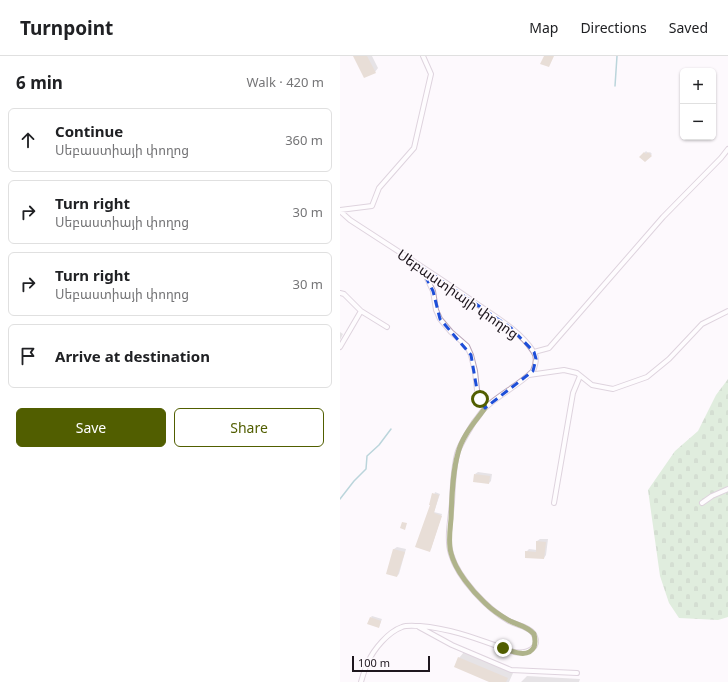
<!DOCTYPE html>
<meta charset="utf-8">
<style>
:root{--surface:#fff;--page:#f6f6f6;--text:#202124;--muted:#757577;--line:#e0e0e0;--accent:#515e00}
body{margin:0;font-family:"Noto Sans","Noto Sans Armenian",sans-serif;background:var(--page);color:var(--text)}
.controls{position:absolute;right:12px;top:12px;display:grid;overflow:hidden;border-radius:6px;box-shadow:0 1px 3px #0004}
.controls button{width:36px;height:36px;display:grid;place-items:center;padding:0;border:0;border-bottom:1px solid var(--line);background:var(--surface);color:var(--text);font:20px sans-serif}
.scale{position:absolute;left:12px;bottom:10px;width:78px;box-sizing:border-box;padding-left:4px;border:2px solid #1e171e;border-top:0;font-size:11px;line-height:14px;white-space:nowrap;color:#1e171e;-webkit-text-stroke:3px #fdf9fd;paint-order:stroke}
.stop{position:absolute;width:12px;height:12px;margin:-9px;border:3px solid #515e00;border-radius:50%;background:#fff}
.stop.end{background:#515e00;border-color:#fff;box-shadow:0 1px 4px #0008}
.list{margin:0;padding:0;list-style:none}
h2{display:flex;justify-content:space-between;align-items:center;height:52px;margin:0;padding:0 16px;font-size:17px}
h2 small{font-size:13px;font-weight:400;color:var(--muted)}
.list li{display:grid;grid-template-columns:26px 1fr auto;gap:12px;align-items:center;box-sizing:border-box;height:64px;margin:0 8px 8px;padding:0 8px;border:1px solid var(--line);border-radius:6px}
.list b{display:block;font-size:15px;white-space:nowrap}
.list p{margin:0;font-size:13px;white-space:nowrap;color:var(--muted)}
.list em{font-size:13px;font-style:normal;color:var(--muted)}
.actions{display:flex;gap:8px;padding:12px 16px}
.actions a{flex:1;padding:9px 0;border:1px solid var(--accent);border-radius:6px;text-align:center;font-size:14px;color:var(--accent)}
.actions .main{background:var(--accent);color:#fff}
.icon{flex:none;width:22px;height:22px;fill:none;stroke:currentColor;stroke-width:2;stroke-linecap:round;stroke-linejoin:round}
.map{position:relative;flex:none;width:388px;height:626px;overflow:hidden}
header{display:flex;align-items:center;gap:24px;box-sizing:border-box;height:56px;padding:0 20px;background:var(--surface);border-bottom:1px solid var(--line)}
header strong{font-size:19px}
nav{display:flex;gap:22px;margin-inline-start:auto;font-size:14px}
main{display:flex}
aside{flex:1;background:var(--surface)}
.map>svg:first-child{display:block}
.cemetery{fill:url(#cemetery-stones)}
.shadow{fill:#0003}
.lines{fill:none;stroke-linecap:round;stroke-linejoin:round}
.stream{stroke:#6ba8b2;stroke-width:1.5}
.building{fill:#cfbca8}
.street-casing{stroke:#b9a5b8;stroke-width:6}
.street{stroke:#fff;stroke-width:4}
.route{stroke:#515e00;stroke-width:5}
.marked{fill:none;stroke:#1d4ed8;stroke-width:3;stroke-dasharray:8 5;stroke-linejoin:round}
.labels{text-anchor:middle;stroke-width:3.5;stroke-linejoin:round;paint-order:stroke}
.street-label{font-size:14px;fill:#1e171e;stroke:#fdf9fd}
</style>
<header>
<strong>Turnpoint</strong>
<nav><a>Map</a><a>Directions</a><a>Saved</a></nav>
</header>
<main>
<aside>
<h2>6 min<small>Walk · 420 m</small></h2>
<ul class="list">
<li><svg class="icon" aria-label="ahead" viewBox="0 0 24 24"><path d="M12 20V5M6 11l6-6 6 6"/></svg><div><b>Continue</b><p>Սեբաստիայի փողոց</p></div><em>360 m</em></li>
<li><svg class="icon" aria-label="right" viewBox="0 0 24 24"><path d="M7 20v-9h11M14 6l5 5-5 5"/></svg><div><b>Turn right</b><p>Սեբաստիայի փողոց</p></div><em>30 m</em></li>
<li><svg class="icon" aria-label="right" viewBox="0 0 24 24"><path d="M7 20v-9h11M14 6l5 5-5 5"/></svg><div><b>Turn right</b><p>Սեբաստիայի փողոց</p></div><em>30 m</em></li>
<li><svg class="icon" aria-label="arrive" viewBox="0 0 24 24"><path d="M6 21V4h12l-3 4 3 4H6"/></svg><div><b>Arrive at destination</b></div></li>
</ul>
<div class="actions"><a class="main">Save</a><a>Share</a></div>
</aside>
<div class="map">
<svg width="388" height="626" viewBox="0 0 388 626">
<defs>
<pattern id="cemetery-stones" width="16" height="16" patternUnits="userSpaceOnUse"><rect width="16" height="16" fill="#bdddb8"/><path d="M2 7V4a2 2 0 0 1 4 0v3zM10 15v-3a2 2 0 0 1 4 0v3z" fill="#a2bd9e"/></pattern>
</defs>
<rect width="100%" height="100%" fill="#fdf9fd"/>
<path class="cemetery" d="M388,323v238l-10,3 -39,-2 -10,-15 -9,-27 -12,-86 27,-39 23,-20 18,-36z"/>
<path class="shadow" d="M14,0h18l6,12 -3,4z
M306,95l2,2 2,-1 2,2 -7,7 -4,-4z
M0,276l3,2 -3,6z
M138,416l14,2 -1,7 -2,2 -14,-9z
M95,436l5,2 -6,18 8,2 -11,35v-45z
M200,483h8l-2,16 -2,3 -18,-6 3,-3 8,1v-9z
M57,491l9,2 -7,25 -2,2 -10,-3 7,-24z
M32,560l10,3 -3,8 -8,-10z
M124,596l49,21 -4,9h-18l-32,-24z
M187,620l53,3 -1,3h-58z"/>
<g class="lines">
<path class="stream" d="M275,30l2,-30
M0,443l14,-18 12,-12 1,-13 12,-11 12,-16"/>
</g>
<path class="building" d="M13,0h14l9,17 -12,5z
M204,0h10l-5,11 -9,-3z
M304,96l2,2 2,-2 4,4 -7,6 -6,-5z
M134,418l16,2 -1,8 -16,-2z
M92,437l7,2 -5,18 8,3 -12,36 -15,-5 15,-42h-1z
M62,466l5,1 -2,7 -5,-2z
M196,485l10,1 -2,17 -19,-1v-7l11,1z
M53,493l12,3 -8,25 -11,-3z
M30,561l11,4 -2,7 -12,-4z
M118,601l50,21 -2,4h-17l-35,-15z"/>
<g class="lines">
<defs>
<path id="street" d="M0,154l32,-4 7,-18 35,-40 17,-74 -8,-18
M0,155l10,9c43,28 86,55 127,84 20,14 43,27 56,47 5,6 3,13 0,20 -14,14 -33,23 -48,37 -4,4 -7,10 -11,14 -6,10 -12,19 -16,29 -5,16 -5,35 -6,51 -1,16 -6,36 -1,52 7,24 36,55 58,67 7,4 19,5 24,12 10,15 -7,21 -19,19 -32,-11 -59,-23 -94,-26 -6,0 -13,-1 -18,1 -14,5 -28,22 -34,35 -3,6 -5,13 -7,20
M82,212l11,23 3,19 4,9 11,13 16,14 4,9 4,16 2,19 8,18
M0,237l4,1 17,17 26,16
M0,291l21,-36
M194,296l15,-4 114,-131 58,-59 7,-9
M189,319l35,-5 13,3 15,12 21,4 34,-12 22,-18 33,-35 26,-13
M214,447l19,-110 7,-17
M362,447l10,-7 16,-7
M79,571l33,18 59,25 66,3"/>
</defs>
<use href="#street" class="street-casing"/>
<use href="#street" class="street"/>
</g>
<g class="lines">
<path class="route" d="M140,343l5,9c-10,14 -23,28 -27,45 -6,21 -6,45 -7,66 -1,11 -3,24 0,34 4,17 21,38 34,50 7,7 16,13 25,18 8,4 17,5 24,13 1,4 2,8 0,13 -6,12 -23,4 -31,1"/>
</g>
<path d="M0 0H388V626H0ZM80,210l91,62 23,24 2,7 -3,12 -48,37 -8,-18 -6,-35 -31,-36 -7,-28z" fill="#fdf9fd" fill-opacity=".55" fill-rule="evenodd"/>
<path class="marked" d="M80,210l91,62 23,24 2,7 -3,12 -48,37 -8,-18 -6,-35 -31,-36 -7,-28z"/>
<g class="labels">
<g class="street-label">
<text transform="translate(118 238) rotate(35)" y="5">Սեբաստիայի փողոց</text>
</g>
</g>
</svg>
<div class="controls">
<button>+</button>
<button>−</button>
</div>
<div class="scale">100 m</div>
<div class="stop" style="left:140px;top:343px"></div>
<div class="stop end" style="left:163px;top:592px"></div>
</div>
</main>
